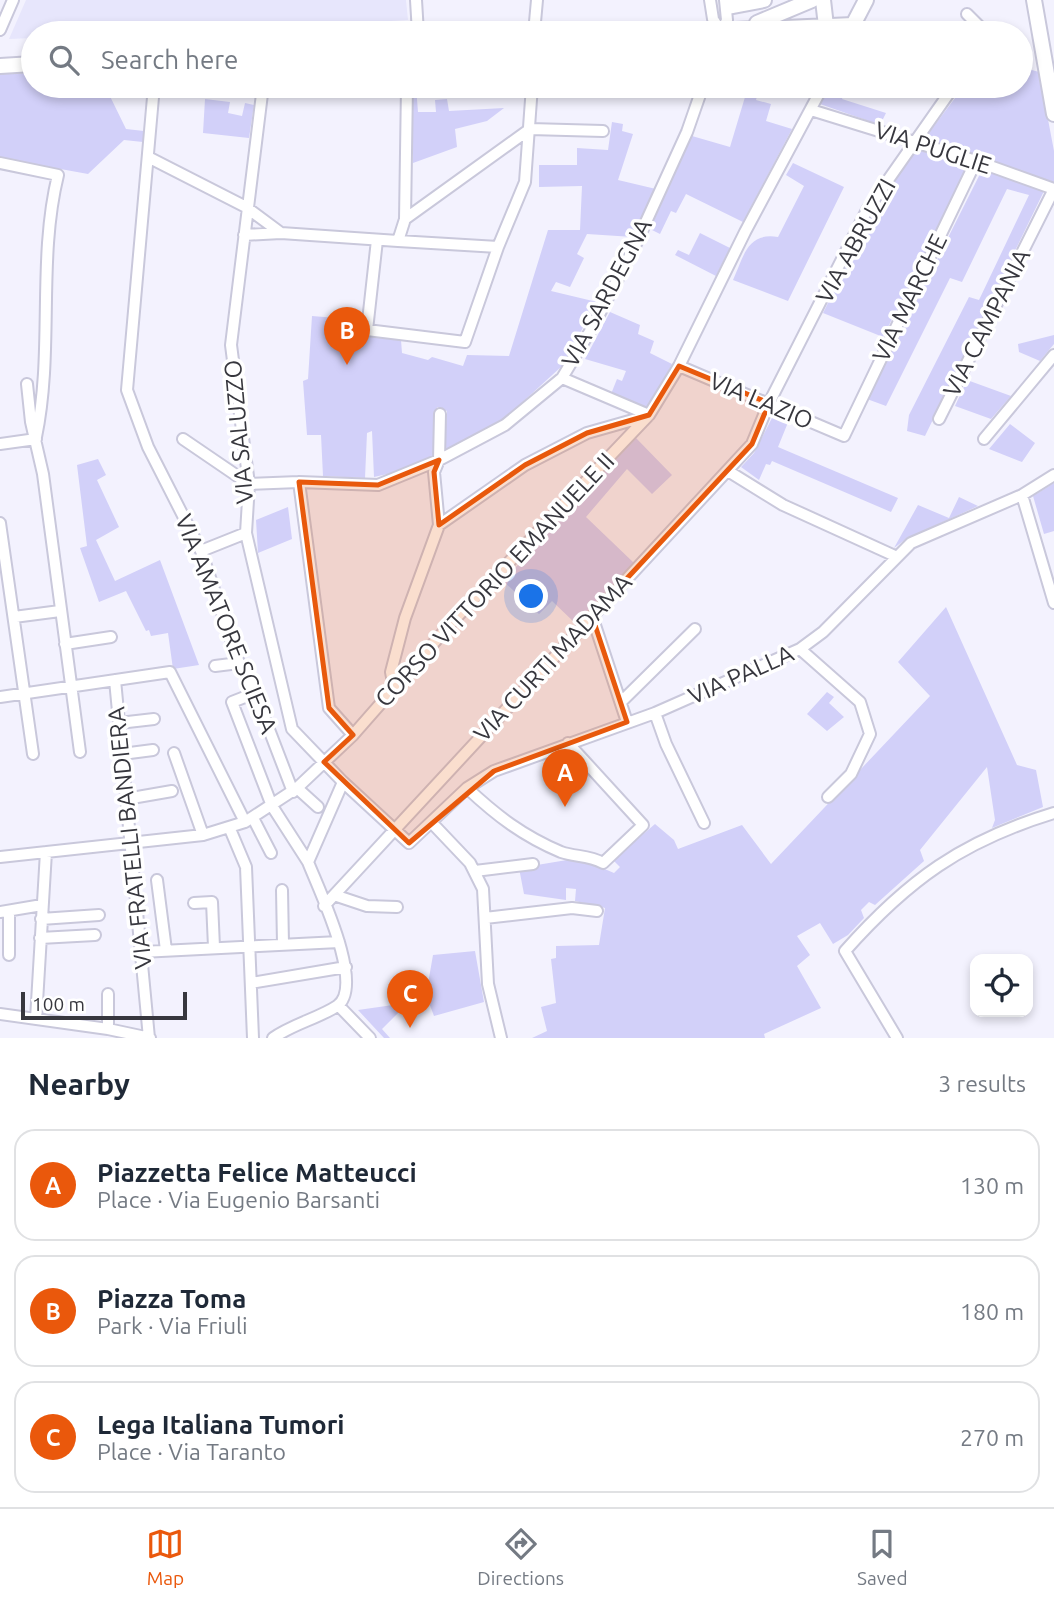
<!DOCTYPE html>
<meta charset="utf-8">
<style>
:root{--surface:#fff;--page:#f6f6f7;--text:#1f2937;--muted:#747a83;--line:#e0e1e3;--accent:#ea580c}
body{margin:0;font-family:Ubuntu,sans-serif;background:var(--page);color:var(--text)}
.controls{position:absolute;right:21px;bottom:21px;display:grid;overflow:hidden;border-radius:14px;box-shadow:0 4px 10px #0003}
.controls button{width:63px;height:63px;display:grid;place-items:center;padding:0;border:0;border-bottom:2px solid var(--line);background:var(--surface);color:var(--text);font:35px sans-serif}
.scale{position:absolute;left:21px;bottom:18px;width:166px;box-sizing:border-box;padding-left:7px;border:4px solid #37373e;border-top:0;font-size:19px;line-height:24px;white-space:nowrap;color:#37373e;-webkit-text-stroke:5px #fff;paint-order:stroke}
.you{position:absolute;left:532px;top:597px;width:24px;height:24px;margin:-18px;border:5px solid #fff;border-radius:50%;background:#1a73e8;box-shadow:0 0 0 10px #1a73e833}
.badge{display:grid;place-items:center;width:46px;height:46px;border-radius:50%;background:var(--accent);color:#fff;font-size:23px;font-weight:700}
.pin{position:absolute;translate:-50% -58px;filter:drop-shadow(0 2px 4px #0008)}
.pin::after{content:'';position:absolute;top:37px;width:24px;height:21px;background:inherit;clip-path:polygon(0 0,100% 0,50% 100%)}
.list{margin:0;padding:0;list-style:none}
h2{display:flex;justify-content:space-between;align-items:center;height:91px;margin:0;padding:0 28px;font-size:30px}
h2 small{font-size:23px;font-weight:400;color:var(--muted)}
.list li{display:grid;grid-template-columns:46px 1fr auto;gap:21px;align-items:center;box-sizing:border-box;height:112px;margin:0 14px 14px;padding:0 14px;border:2px solid var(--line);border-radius:21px}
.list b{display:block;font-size:26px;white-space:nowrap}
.list p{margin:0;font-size:23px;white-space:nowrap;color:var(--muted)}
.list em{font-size:23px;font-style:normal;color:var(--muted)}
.icon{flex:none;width:38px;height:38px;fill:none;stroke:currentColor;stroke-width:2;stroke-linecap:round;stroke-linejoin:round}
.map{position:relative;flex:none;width:1054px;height:1038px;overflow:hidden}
.search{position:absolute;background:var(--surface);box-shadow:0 4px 10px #0003;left:21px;right:21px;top:21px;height:77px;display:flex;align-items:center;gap:18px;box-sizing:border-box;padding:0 24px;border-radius:38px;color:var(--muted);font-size:26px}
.sheet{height:469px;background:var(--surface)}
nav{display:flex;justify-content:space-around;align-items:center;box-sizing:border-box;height:98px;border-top:2px solid var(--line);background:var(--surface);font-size:19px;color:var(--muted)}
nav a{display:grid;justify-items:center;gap:4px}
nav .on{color:var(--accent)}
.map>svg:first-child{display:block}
.built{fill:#e7e6fc}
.green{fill:#d2d0f9}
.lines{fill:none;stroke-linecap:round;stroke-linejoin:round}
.street-casing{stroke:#c9c8db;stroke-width:14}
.secondary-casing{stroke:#c9c8db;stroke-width:18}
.street{stroke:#fff;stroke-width:10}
.secondary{stroke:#fff;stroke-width:14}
.marked{fill:#e8590c;fill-opacity:0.2;stroke:#e8590c;stroke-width:5;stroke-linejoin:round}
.labels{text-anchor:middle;stroke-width:7;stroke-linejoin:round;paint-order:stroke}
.street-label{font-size:24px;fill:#37373e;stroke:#fff}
</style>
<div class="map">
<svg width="1054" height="1038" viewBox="0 0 1054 1038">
<rect width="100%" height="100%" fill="#f3f2fe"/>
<path class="built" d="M26,0h380l2,20 -66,4 -5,7 -41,2h-23l-1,-6 -132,6h-107v5l-24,1z"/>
<path class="green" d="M1021,67l18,5 15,79v31l-129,-44 39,-52h26l14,6 3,-6h14z
M33,73v13h72l21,43 18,2 -1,11 -19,-2 -36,34 -88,-16v-84z
M413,86h3l2,26h18l-1,-12 12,-1 2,12 55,-3 -17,13 -32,8 2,18 -44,16z
M744,86h16l-4,14 15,4 -5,17 26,8 -49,93 -57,-28 -10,19 -5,-2 -11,23 -10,-5 42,-93 38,11 18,-60z
M829,86h17l-4,13 44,14 -6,12 -60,-21z
M205,99l25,3 -2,11 14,3 3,-13 9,2 -5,33 -46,-5z
M612,122l11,2 -1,7 11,3 -15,46 38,9 -23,48 -46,-3 -10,20 7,4 -14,29 -14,-5 -5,9 46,11 -35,64 -61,56 -57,30 3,-41 -10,-4 -4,49 -32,15 -27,6 -2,-46 -5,2 -2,45 -42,-2 -2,-41h-14l-4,-54 5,-2 4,-63 49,4v15l40,5 1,13 26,7 4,-3 31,9 4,-11 42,1 39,-126h32l2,-44 -43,1v-22h38v-17l31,2z
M915,149l54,17 -86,171 -60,-24 44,-88z
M793,163l51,24 -56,114 -55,-21c11,-24 14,-48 45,-43l26,-51 -18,-11z
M982,170l62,21 -119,245 -18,-5 2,-16 60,-118 10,3 50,-105 -22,-6 -45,93 -12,-4 -64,128 -19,-7z
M700,233l30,15 -14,28 -41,-21 3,-5 11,5z
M610,312l30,13 -2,9 16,7 -4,12 22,11 -24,44 -37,-14 6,-15 5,2 4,-10 -41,-12z
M1054,335v9l-14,17 -21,-9 -1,-8z
M967,380l44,16 -20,23 -36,-13z
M774,414l15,6 -11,27 120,51 -7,14 -119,-51 -2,4 -4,-1 -7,16 -18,-13 13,-14z
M1010,424l25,19 -13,19 -33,-13z
M636,438l36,37 -20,19 -25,-25 -41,48 48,46 -59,60 -23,-22 -13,13 -36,-33z
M98,459l8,16 -9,5 22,47 -23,13 19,41 45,-21 39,105 -26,4 -5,-36 -17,3 -2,-6 -3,1 -20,-40 -27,11 -19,-54 7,-2 -10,-81z
M1054,483v48l-10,3 -11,-38z
M959,497l19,9 -72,33 -12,9 24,-43 31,13z
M288,507l4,32 -34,14 -2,-33z
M946,607l71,158 19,5 7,37 -51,21 3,-8 -8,-53 -67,83 4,11 -49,44 -6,-3 -8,8 3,8 -16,17 -15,9 -13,-21 -23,13 13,19 -13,11 24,42 -57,26 1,4h-233l15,-7 -6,-24 15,-4 -5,-44 5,-1v-12l43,-1 6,-37 -30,-7 1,-12 -10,-1v12l-42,-6 -5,-26 60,-10 35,15 6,-6 -7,-7 42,-36 19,16 4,9 64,-24 29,39 159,-168 -32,-34z
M827,692l7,5 -5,6 15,14 -17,14 -20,-17z
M475,951l9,51 -50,14 -8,-21 7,-40z
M400,1004l3,4 -21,21 8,9h-6l-26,-28z"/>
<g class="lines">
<defs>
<path id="street" d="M416,0l2,33
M710,0l3,19 8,13
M967,14l19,19
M0,30l13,-30
M534,33l3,-33
M721,33l6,-13 -2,-20
M154,86l-27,304 21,57 53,104 38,112 16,30 38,99
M263,86l-32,259 18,139 -3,49 46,196 51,53 66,61 58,-55 27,-17 161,-58 145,-64 23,-17 88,-89 111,-48 32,-20
M811,110l165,51 78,28 -115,230
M148,157l98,50 35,26
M0,163l58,12c-21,85 -4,176 -22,262
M405,219l2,-133
M244,235l37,-2 117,8 7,-22 125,-90 73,2
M377,240l-10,90 98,12 33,-95 27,-65 7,-96
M398,241l100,6
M679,366l165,70 132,-275
M562,378l87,37
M27,384l4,38 12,52 37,278
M183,439l66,45
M984,439l70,-84
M0,444l36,-5
M728,471l55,34 112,51
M299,482l30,226 24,27
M249,484l50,-2 79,3 61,-25 66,-35 57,-47 30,-50 43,-82 52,-114 16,-46
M1022,495l32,108
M0,523l33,231
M439,525l86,-60 62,-32 60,-17
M201,551l45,-18
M592,616l35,106
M14,617l46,-6
M65,644l46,-7
M800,649l60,53 10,32 -19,40 -23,23
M215,666l24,-3
M115,680l34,358
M394,688l-3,-16 14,-54 34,-93 -5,-53 5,-12 1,-46
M255,693l-23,9 40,104 36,56
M0,697l170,-25 75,150
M621,702l74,-73
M655,713l11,31 38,79
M119,723l35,-4
M174,753l29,82
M122,754l31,-4
M297,788l21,19
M467,788c30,28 56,48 94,64 14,5 28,3 42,11l40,-38 -75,-82
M126,799l46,-8
M253,818l18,35
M432,823l38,40 13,26 5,95 13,54
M230,829l16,38 7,171
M0,857l203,-22 42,-13 52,-34 56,-53 101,-115 195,-205 30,-49 66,-134 78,-146
M475,871l58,-7
M157,880l9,70
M282,890l1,54
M334,895l33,11 30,1
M194,903l18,-1 2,45
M324,906l428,-462 17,-41 98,-193 87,-124
M0,912l42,-7
M485,918l87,-10 25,3
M41,919l58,-4
M40,938l55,-3
M141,952l198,-10
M9,955v-44
M251,983l95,-16
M108,994v35
M338,1005l32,33
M0,1014l108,15 42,9
M36,1019l10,-167
M273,1038c20,-14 46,-20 64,-32 29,-20 -19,-118 -29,-144l35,-80
M897,1038l-52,-87c63,-71 117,-110 209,-138"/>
<path id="secondary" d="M823,0l3,26
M1034,0l20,114
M728,7l36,-7
M757,23l55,-23
M666,33l187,-8 13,-25
M0,66l33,-2"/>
</defs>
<use href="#street" class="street-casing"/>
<use href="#secondary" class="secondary-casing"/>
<use href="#street" class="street"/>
<use href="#secondary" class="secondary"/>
</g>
<path class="marked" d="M679,366l90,37 -17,41 -160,172 35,106 -133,49 -85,72 -85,-81 29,-27 -24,-27 -30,-226 79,3 61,-25 -5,12 5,53 86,-60 62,-32 62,-18z"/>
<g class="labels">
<g class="street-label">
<text transform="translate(933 148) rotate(18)" y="8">VIA PUGLIE</text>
<text transform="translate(856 241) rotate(-61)" y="8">VIA ABRUZZI</text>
<text transform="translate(607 293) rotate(-62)" y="8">VIA SARDEGNA</text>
<text transform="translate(910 298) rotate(-64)" y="8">VIA MARCHE</text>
<text transform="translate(987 323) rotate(-63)" y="8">VIA CAMPANIA</text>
<text transform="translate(761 401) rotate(23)" y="8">VIA LAZIO</text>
<text transform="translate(239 432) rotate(-95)" y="8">VIA SALUZZO</text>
<text transform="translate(495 580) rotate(-47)" y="8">CORSO VITTORIO EMANUELE II</text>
<text transform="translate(226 624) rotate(68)" y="8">VIA AMATORE SCIESA</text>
<text transform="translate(553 658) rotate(-47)" y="8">VIA CURTI MADAMA</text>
<text transform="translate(741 675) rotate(-24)" y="8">VIA PALLA</text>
<text transform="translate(130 838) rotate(-96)" y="8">VIA FRATELLI BANDIERA</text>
</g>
</g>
</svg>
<div class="controls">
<button><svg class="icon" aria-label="locate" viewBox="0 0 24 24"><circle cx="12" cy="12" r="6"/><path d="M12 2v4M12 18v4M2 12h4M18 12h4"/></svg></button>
</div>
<div class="scale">100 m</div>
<div class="you"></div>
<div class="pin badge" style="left:565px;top:807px">A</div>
<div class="pin badge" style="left:347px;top:365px">B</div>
<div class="pin badge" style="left:410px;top:1028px">C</div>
<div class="search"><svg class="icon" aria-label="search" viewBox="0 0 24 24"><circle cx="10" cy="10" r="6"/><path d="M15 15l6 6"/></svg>Search here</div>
</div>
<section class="sheet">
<h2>Nearby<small>3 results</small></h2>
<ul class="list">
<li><span class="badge">A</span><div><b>Piazzetta Felice Matteucci</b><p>Place · Via Eugenio Barsanti</p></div><em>130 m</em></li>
<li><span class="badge">B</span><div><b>Piazza Toma</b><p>Park · Via Friuli</p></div><em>180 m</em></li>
<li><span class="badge">C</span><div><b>Lega Italiana Tumori</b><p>Place · Via Taranto</p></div><em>270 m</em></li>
</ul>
</section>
<nav>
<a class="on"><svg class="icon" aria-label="map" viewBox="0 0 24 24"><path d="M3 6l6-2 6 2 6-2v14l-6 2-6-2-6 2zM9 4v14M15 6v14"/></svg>Map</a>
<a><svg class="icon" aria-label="directions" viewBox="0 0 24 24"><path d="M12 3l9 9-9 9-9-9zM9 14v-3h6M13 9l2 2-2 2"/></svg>Directions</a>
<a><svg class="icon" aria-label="saved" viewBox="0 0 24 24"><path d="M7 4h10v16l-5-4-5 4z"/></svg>Saved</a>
</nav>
